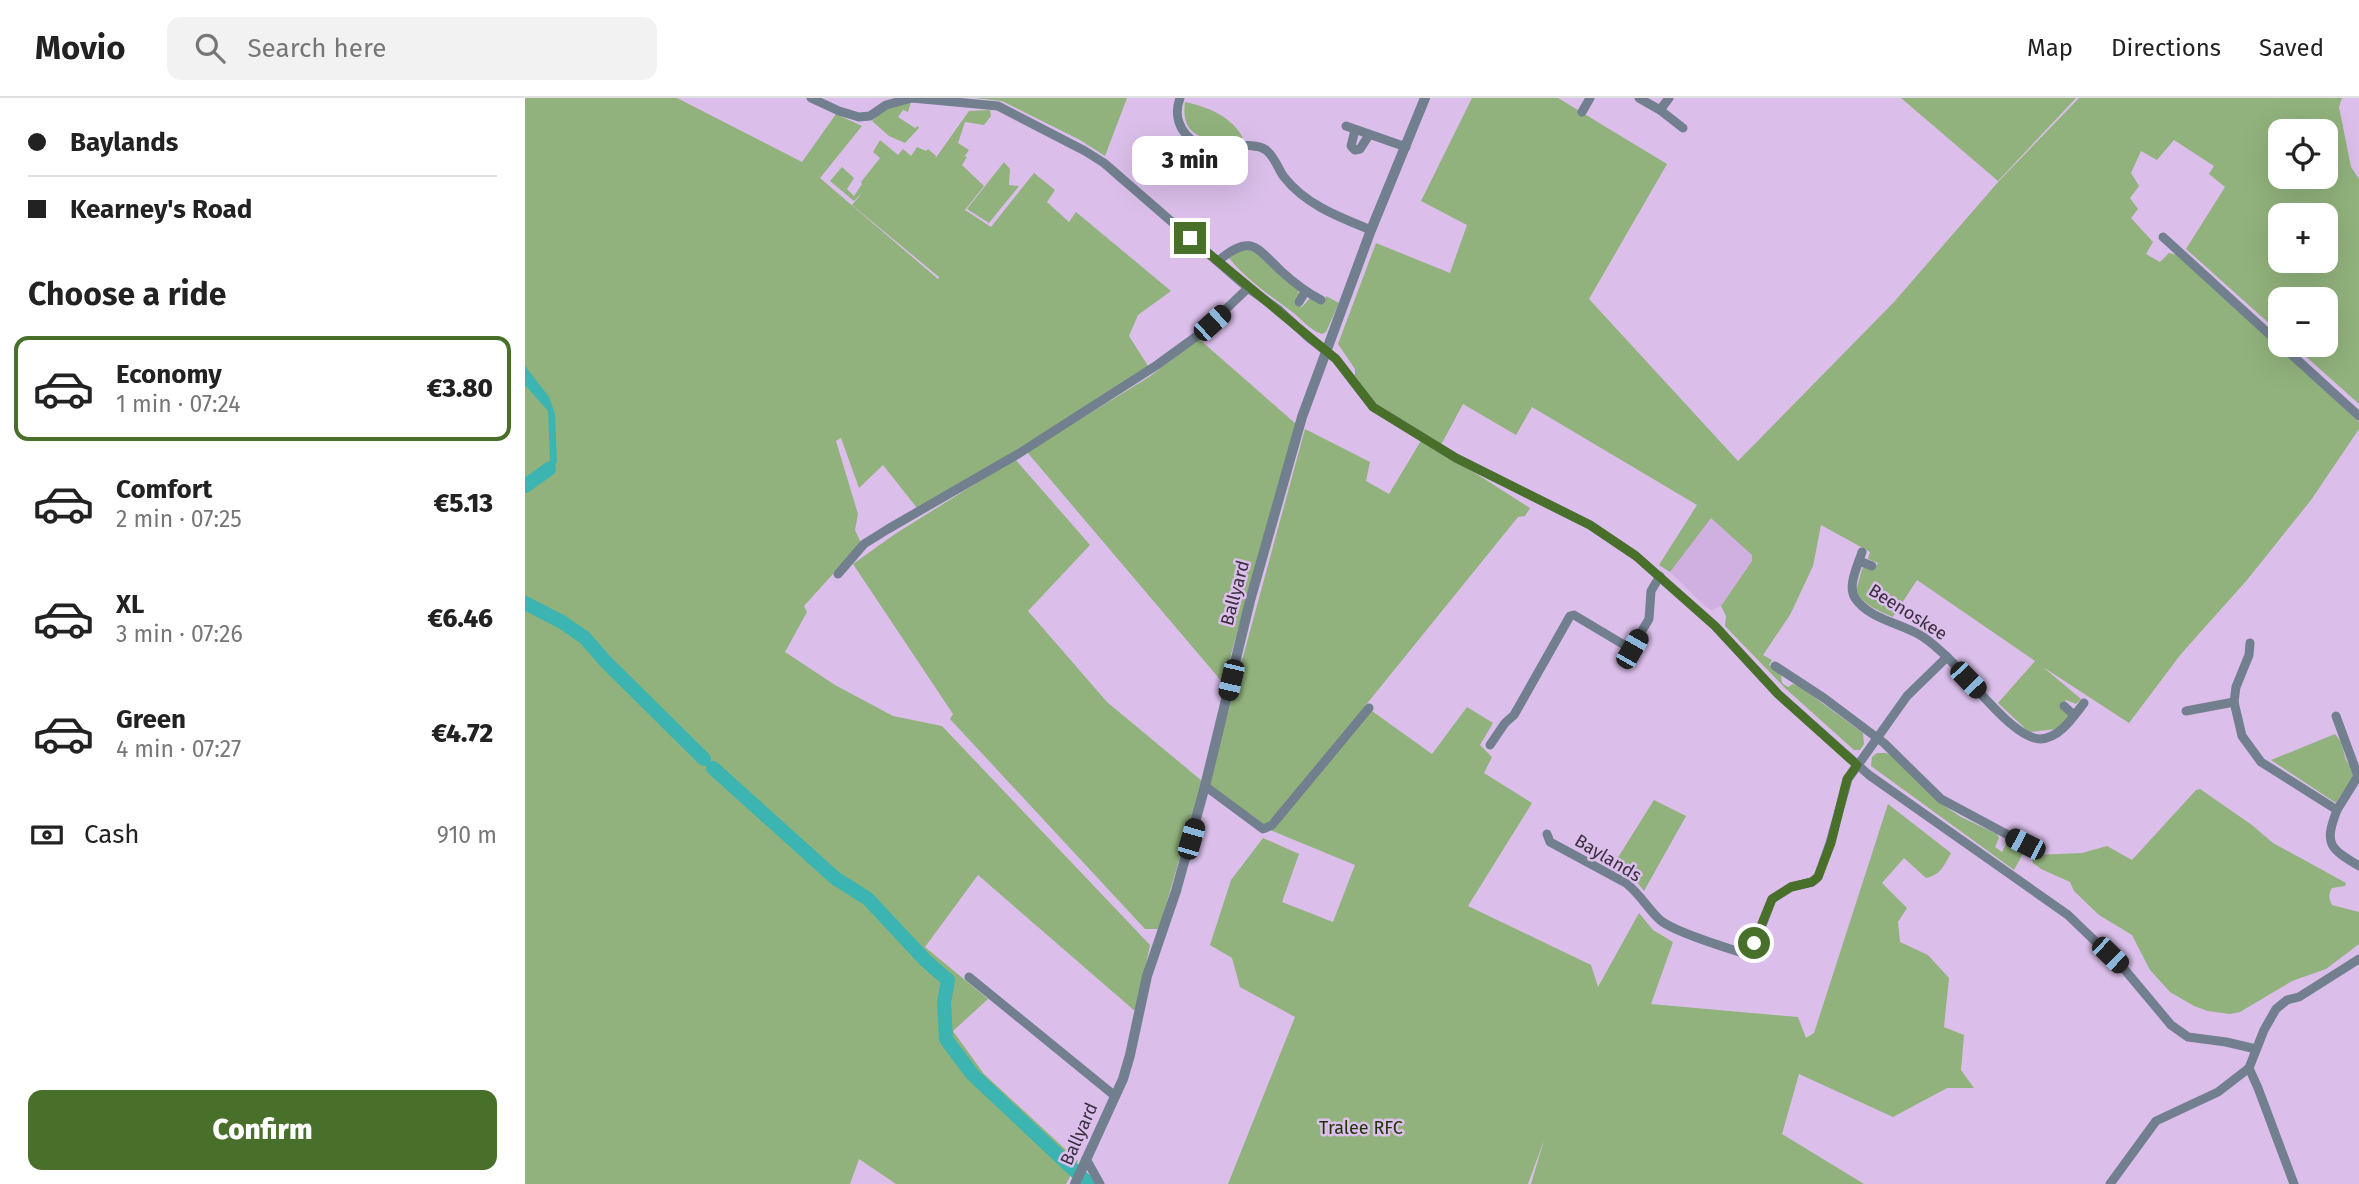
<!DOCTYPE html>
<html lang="en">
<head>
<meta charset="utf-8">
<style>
  body { margin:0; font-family:"Fira Sans",sans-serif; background:#f2f2f2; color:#222; height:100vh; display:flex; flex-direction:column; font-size:26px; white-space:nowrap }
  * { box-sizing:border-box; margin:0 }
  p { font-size:23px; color:#767676 }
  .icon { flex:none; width:38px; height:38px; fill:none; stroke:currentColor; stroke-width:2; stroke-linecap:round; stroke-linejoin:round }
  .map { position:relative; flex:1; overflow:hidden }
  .sheet { display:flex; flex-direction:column; background:#fff; width:525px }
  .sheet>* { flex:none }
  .guide { display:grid; align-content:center; height:154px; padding:0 28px; background:#fff }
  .fabs { position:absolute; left:1743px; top:21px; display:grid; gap:14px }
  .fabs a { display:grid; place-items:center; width:70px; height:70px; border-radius:14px; background:#fff; box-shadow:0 7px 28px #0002; font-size:35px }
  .end { position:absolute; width:32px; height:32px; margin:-16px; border:9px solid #49702a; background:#fff; box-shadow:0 0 0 4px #fff }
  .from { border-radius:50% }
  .bubble { position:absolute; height:49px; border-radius:14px; background:#fff; box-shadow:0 7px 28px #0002; font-size:23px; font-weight:800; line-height:49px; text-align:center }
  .car { position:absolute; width:21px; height:42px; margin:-21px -10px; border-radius:9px; box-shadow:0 0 5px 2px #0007; background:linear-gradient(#222 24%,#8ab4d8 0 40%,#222 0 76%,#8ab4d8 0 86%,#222 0) }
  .guide b { display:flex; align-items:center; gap:24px; height:66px; font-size:26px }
  .guide b+b { border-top:2px solid #e0e0e0 }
  .guide i { width:18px; height:18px; background:#222 }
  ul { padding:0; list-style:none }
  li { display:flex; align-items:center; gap:21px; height:105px; margin:0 14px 10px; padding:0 14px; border:4px solid transparent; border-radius:14px }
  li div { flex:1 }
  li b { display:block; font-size:26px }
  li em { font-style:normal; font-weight:800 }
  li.current { border-color:#49702a }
  li>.icon { width:63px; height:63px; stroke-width:1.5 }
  h2 { padding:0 28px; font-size:32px; line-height:84px }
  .pay { display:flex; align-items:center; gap:18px; height:77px; padding:0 28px; font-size:26px }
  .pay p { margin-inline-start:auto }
  .primary-button { display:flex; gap:14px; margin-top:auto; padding:14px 28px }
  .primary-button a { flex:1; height:80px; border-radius:14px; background:#49702a; color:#fff; font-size:28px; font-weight:800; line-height:80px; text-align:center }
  header { display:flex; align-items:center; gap:42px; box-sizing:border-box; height:98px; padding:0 35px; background:#fff; border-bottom:2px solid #e0e0e0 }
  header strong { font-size:33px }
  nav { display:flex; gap:38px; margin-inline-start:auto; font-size:24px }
  .search { width:490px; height:63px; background:#f2f2f2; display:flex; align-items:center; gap:18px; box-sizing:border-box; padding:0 24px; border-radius:14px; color:#767676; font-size:26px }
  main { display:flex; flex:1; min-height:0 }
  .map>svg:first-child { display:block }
</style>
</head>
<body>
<header>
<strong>Movio</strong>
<div class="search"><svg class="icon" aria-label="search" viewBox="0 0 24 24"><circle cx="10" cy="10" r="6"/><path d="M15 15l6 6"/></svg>Search here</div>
<nav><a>Map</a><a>Directions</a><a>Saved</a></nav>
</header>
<main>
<section class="sheet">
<div class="guide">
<b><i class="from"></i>Baylands</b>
<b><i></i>Kearney's Road</b>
</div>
<h2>Choose a ride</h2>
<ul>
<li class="current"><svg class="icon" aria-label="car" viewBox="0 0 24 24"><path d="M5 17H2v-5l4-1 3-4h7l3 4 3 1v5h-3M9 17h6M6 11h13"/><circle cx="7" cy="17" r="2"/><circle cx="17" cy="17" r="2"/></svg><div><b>Economy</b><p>1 min · 07:24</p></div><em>€3.80</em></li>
<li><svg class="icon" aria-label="car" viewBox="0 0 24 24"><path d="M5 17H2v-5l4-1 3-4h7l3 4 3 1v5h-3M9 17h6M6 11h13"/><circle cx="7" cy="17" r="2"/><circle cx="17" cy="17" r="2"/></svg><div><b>Comfort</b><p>2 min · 07:25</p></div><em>€5.13</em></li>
<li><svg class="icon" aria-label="car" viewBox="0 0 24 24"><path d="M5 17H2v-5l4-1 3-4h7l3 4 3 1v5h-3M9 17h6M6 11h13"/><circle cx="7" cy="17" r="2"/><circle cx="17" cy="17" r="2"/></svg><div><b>XL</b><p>3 min · 07:26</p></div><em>€6.46</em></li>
<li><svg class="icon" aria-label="car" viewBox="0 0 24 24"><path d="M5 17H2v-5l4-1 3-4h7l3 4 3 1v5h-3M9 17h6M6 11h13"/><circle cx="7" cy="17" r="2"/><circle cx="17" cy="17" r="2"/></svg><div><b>Green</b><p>4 min · 07:27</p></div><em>€4.72</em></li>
</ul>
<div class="pay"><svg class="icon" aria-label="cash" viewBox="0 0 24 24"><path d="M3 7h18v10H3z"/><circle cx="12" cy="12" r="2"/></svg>Cash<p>910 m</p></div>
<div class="primary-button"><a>Confirm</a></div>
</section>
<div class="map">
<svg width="1834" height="1086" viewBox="0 0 1834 1086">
  <rect width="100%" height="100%" fill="#dbbfea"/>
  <polygon fill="#cfb0e0" points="1186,419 1227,457 1227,463 1196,508 1187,512 1181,509 1145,474"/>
  <g fill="#91b27c" fill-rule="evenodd">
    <polygon points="0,0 152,0 277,64 311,16 337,28 295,80 413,181 414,179 327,107 338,94 329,103 305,83 317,69 329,80 322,91 329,98 337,86 336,84 355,60 348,54 355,42 373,57 378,51 386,58 392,49 401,53 403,51 411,58 410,61 444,13 465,12 466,18 459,27 440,24 433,45 444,52 440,58 431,55 442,59 437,67 459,88 440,112 466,129 509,75 530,92 522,104 544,124 551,114 646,193 613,217 604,238 623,268 526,331 397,409 392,410 358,367 334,390 316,340 311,343 333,416 330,432 336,445 279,508 282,514 260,554 310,587 368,618 417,628 625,847 611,914 453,777 400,849 463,901 428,933 459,976 553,1063 541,1086 371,1086 334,1061 325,1086 0,1086"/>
    <polygon points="449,0 602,0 580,58 555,42 477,3"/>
    <path d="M947,0H1033L1142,66L1064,201L1213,363L1369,204L1474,83L1554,0H1817L1814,9L1826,69L1834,81V306L1768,247H1801V201H1755V235L1661,151L1700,89L1684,76L1689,68L1649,42L1632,62L1616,53L1606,75L1614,88L1605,100L1613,111L1606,120L1628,144L1621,156L1635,164L1644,155L1653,157L1834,324V331L1786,402L1722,482L1656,556L1604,625L1518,569L1556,601L1551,606L1541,602L1535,608L1546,617L1532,631L1504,634L1473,605L1510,563L1392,482L1368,519C1354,513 1338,507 1331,493L1337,471L1341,468L1350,471L1353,465L1343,461L1345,454L1296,427L1288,468L1265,517L1238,557L1247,562L1244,567L1256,576L1257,585L1263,589L1268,586L1274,588L1338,635L1339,646L1335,652H1329L1261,591L1200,528L1201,518L1196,508L1227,463V457L1186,420L1145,474L1134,467L1172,407L1007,309L991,337L938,306L916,347L850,305L830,278V271L813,246L851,145L925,175L942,127L896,103ZM1755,33H1801V79H1755ZM1755,117H1801V163H1755Z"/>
    <polygon points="1376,0 1551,0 1473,83"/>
    <polygon points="386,4 383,14 378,12 373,19 390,30 393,28 394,30 380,45 364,38 347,23 360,11"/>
    <path d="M660,4C683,9 706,18 718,40C690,43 654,45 660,4Z"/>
    <polygon points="479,64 485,71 484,87 494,88 464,125 442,111"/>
    <path d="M718,151C734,152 740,163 750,173C757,180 765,186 773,192L774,196L771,205L777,209L785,200L799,205L801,198L814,205L801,234L797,236C784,232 777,221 766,213C743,196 722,182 704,160Z"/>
    <polygon points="674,241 771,326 698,585 502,354 624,279"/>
    <path d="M780,331L845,364L841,383L864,396L897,341L1005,410L1000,418L993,419L840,608L907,656L942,609L968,625L955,647L967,659L959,675L1007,705L943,808L1066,867L1073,889L1114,815L1128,832L1148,844L1126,906L1273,919L1281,940L1289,935L1363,706L1426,755C1419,767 1416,777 1401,780L1379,760L1357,785L1382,810L1373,824L1375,844L1403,857L1424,880L1419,929L1439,937L1436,972L1449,990H1422L1368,1019L1274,976L1257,1036L1339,1086H1006L1019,1042L1003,1086H703L770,919L715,889L707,860L685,847L706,782L738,740L774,756L757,804L808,824L830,767L740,730L682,691Z"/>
    <polygon points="490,361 565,447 503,513 582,604 677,683 634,831 620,831 425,621 428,616 328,466 370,436"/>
    <polygon points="1810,636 1816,644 1821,662 1830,676 1811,705 1746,662"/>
    <polygon points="1352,655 1361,655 1369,659 1421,709 1436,719 1472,736 1474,740 1470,749 1477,754 1482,744 1501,750 1489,772 1346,668 1347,659"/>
    <path d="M1675,691L1727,727L1748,745L1821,785L1820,788L1807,790C1803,797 1804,800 1807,807L1834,814V846L1801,871L1767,883L1715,914L1705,916L1683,913L1669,908L1645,894L1625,872L1607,837L1574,817L1549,793L1545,784L1516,771L1508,765L1507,761L1509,757L1557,755L1582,748L1607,762L1671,692Z"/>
    <polygon points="1129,702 1161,718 1119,793 1111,783 1087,769"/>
  </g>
  <polygon fill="#3bb4b2" points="0,268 24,299 30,316 32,364 24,377 11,384 9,380 20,372 25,361 23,313 0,287"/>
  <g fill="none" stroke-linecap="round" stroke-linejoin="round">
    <g stroke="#3bb4b2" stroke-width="14">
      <polyline points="0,388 24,371"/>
      <polyline points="0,505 37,524 60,540 80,563 179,661"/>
      <polyline points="188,670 310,780 343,801 401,863 423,882 419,905 421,941 447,976 564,1086"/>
    </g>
    <g stroke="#717f8f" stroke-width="9">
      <polyline points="286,0 314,13 334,19 345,18 361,7 387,0 473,8 560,53 579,65 723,190 754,212 784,240 811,261 848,309 931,360 1065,427 1111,458 1190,528 1253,596 1344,677 1543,817 1600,872 1646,927 1663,939 1701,944 1731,951"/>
      <path d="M655,0C651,11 651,20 657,31C677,65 721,38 741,52C750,59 753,71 759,79C781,107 814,119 846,132"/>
      <polyline points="1114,0 1135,12 1158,30"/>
      <polyline points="1135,12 1144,0"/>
      <polyline points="1057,14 1065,0"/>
      <polyline points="821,28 881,49"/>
      <polyline points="830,32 826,48 830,52 835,51 844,37"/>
      <polyline points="1638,139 1755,246"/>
      <path d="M693,163C726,136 730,148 756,173C768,184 781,194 796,202"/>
      <polyline points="774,204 780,194"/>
      <polyline points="1756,247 1834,318"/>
      <path d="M1337,454C1333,467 1322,488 1330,500C1344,521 1375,525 1395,537C1404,542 1412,550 1420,557C1441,576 1488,641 1515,641C1535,640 1548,619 1559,605"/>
      <polyline points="1334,463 1347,468"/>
      <polyline points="313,476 339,446 363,431 493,356 632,267 676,235 723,190"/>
      <path d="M1725,545L1724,557L1711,589L1709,604L1717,638L1736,664L1812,712C1799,746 1804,750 1834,768"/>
      <polyline points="1099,564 1106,551"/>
      <polyline points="1250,568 1299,600 1359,645 1416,701 1500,746"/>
      <polyline points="1539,608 1549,617"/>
      <polyline points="1661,613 1709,604"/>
      <polyline points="1811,618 1833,678 1812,712"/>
      <polyline points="965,647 980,625 989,617 1045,518 1049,517 1106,551 1124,521 1126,493 1135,478"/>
      <polyline points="680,688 738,731 747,727 844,610"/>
      <path d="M1022,736L1025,744L1101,785C1115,796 1123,811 1135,822C1149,834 1199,849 1218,855L1223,854L1236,830L1247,801L1266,789L1287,784L1293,779L1305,745L1323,681L1382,598L1422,559"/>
      <polyline points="444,879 590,998"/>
      <polyline points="1724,970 1733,990 1769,1086"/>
      <polyline points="561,1061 575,1086"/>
      <polyline points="1585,1086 1631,1023 1693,994 1724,970 1739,932 1751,911 1762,902 1774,899 1834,861"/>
    </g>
    <polyline stroke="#717f8f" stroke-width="10" points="550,1086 598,981 605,957 622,878 651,793 680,688 725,503 777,319 846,132 900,0"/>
  </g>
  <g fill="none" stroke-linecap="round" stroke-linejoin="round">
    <polyline stroke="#49702a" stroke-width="9" points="665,140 811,261 848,309 931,360 1065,427 1111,458 1190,528 1253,596 1332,667 1322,681 1306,745 1293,779 1287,784 1266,789 1247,801 1229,845"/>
  </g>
  <g text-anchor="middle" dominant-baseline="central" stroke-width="5" stroke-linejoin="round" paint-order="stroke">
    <g font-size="18" fill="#392e3f" stroke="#dbbfea">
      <text transform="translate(710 495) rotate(-75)">Ballyard</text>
      <text transform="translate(1383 514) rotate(32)">Beenoskee</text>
      <text transform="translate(1083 760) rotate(31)">Baylands</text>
      <text transform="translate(554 1036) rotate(-66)">Ballyard</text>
    </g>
    <g font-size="18" fill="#1c3503" stroke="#dbbfea">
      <text x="836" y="1030">Tralee RFC</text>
    </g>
  </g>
</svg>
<div class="fabs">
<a><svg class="icon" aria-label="locate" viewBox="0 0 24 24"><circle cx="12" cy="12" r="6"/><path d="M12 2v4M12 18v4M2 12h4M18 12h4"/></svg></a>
<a>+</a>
<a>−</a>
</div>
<i class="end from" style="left:1229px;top:845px"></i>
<i class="end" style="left:665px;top:140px"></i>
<div class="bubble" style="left:607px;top:38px;width:116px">3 min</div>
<i class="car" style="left:687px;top:225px;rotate:48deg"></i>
<i class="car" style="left:1107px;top:551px;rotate:30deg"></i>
<i class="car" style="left:706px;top:582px;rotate:193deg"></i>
<i class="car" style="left:1443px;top:582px;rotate:136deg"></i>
<i class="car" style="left:666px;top:741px;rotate:16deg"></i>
<i class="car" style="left:1500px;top:746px;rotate:297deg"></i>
<i class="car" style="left:1585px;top:857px;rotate:134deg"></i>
</div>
</main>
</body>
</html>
